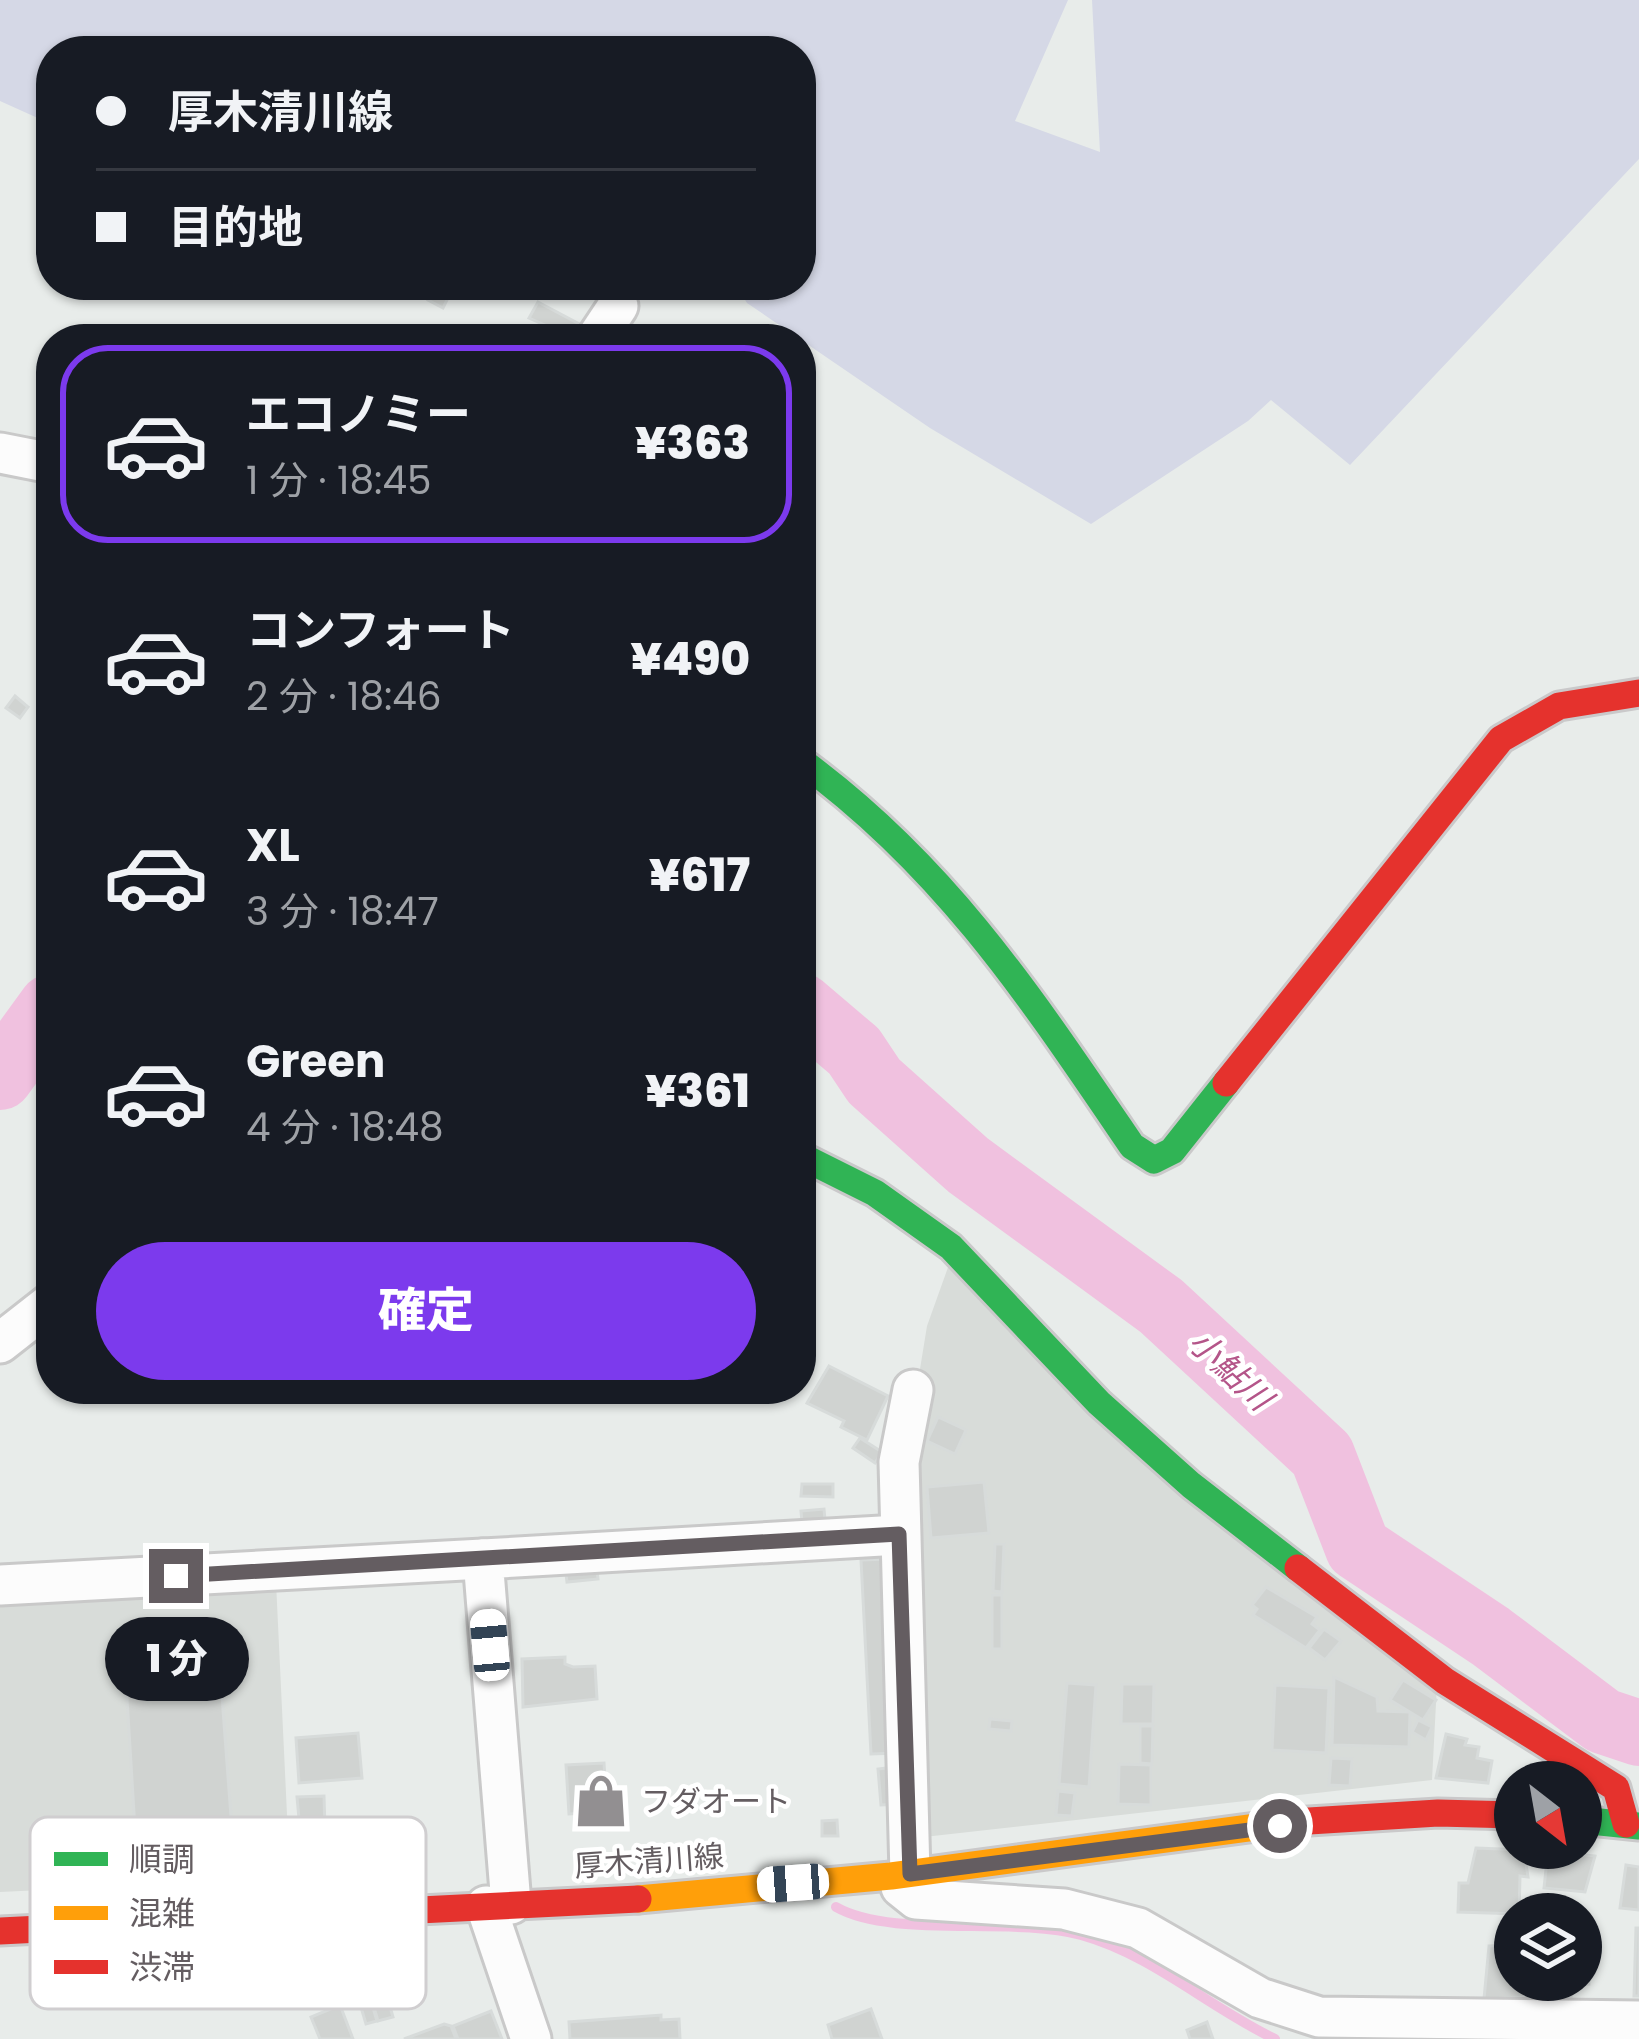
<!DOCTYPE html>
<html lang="ja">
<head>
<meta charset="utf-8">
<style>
  body { margin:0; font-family:Poppins,"Noto Sans JP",sans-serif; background:#242831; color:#f1f3f6; height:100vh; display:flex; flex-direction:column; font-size:45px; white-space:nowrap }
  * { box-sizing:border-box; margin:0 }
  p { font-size:39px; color:#9ea1a6 }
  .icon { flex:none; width:66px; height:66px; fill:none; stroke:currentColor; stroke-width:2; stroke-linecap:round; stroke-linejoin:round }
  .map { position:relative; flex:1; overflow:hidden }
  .side { position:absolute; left:36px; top:324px; width:780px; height:1080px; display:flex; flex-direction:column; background:#171b24; border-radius:48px; box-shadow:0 3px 9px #0004 }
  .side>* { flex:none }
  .guide { position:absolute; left:36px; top:36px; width:780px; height:264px; border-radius:48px; box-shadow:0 3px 9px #0004; display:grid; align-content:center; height:264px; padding:0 60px; background:#171b24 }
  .needle { width:78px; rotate:149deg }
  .tools { position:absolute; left:1494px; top:1761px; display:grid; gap:24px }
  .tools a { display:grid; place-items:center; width:108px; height:108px; border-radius:50%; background:#171b24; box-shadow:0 3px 9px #0004; font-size:60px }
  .end { position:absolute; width:54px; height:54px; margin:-27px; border:15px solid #645d61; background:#fff; box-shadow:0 0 0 6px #fff }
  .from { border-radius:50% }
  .bubble { position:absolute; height:84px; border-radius:42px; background:#171b24; box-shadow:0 3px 9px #0004; font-size:39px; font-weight:800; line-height:84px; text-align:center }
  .car { position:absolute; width:36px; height:72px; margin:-36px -18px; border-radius:15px; box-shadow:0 0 9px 3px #0007; background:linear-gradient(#fff 24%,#345 0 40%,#fff 0 76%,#345 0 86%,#fff 0) }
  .guide b { display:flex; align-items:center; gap:42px; height:114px; font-size:45px }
  .guide b+b { border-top:3px solid #363941 }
  .guide i { width:30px; height:30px; background:#f1f3f6 }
  ul { padding:21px 0 0; list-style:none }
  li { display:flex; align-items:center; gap:36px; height:198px; margin:0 24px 18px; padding:0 36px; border:6px solid transparent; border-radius:48px }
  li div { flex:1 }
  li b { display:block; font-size:45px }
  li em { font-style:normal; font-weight:800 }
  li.selected { border-color:#7c3aed }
  li>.icon { width:108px; height:108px; stroke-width:1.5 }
  .cta { display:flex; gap:24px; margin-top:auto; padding:24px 60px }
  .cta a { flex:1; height:138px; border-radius:72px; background:#7c3aed; color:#fff; font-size:48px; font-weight:800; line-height:138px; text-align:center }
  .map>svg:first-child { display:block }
</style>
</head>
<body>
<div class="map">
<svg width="1639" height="2039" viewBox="0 0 1639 2039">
  <rect width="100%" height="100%" fill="#e8ecea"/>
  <g fill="#d8dcd9">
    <polygon points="951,1259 1437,1684 1432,1780 924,1837 914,1406 927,1326"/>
    <polygon points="276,1582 290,1878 0,1892 0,1596"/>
  </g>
  <polygon fill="#d5d8e6" points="0,0 1068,0 1015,121 1100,152 1092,0 1639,0 1639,159 1350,465 1271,400 1248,421 1091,524 930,428 747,303 736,285 801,285 801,51 51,51 51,124 0,101"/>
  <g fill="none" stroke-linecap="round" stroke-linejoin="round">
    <path stroke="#f0c1df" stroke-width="10" d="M836,1907C892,1939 1011,1916 1081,1935C1153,1955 1208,2007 1275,2039"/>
    <g stroke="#f0c1df" stroke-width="66">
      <polyline points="801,1006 854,1051 874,1081 968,1165 1161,1306 1322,1455 1358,1548 1490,1636 1603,1721 1639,1733"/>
      <polyline points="0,1077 51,1007"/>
    </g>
  </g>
  <g fill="#d0d3d1" stroke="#d7dbda" stroke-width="3">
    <polygon points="434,288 449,296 443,308 428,300"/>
    <polygon points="538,302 583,326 577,339 529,318"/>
    <polygon points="15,696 28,707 20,718 6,708"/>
    <polygon points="829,1366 888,1396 867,1440 841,1427 844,1421 807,1403"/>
    <polygon points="938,1417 966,1430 955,1454 927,1441"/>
    <polygon points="860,1438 882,1452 875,1463 853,1448"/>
    <polygon points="984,1482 989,1533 931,1538 927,1487"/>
    <polygon points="802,1484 833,1484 833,1497 801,1496"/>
    <polygon points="824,1509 825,1520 802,1522 801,1511"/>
    <polygon points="995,1544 1004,1544 1002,1592 993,1591"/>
    <polygon points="888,1559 898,1753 871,1754 861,1560"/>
    <polygon points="596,1562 598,1579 567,1582 565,1565"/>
    <polygon points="1266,1587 1317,1617 1312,1624 1320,1630 1306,1648 1253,1615 1257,1609 1252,1605"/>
    <rect x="992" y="1595" width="10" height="54"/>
    <polygon points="197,1629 199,1645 218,1643 234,1857 137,1862 124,1649 143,1648 142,1633"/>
    <polygon points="1324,1629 1341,1641 1325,1660 1309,1648"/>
    <polygon points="565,1657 565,1664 573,1667 595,1666 597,1699 523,1707 522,1659"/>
    <polygon points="1334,1677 1377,1697 1378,1711 1410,1712 1409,1747 1332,1745"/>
    <polygon points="1403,1680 1436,1700 1423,1720 1390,1700"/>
    <polygon points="1067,1683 1096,1685 1089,1787 1059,1784"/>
    <polygon points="1122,1684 1154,1684 1153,1724 1121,1724"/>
    <polygon points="1275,1685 1329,1688 1326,1753 1272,1750"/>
    <polygon points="990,1719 1012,1721 1011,1731 989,1729"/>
    <polygon points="1418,1720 1432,1727 1426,1740 1412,1732"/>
    <polygon points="1140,1726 1153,1726 1152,1764 1140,1763"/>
    <polygon points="358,1733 362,1778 299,1783 296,1738"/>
    <polygon points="1446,1734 1467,1739 1465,1745 1479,1747 1477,1758 1492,1761 1488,1783 1436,1778"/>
    <polygon points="1331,1758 1352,1759 1350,1786 1329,1785"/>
    <polygon points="604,1763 607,1812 569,1814 566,1765"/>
    <polygon points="1119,1764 1151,1765 1151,1805 1118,1804"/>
    <polygon points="895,1767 901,1804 881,1805 878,1769"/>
    <polygon points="1058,1791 1075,1793 1072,1816 1056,1815"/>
    <polygon points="324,1796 325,1830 315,1830 316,1862 303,1862 297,1797"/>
    <polygon points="837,1820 838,1836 822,1836 822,1821"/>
    <polygon points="1476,1848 1524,1850 1528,1877 1520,1876 1519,1914 1458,1912 1459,1883 1468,1883"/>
    <polygon points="1548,1851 1595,1856 1585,1892 1544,1888"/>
    <polygon points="1626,1865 1639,1867 1639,1910 1620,1908"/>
    <polygon points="1636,1928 1639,1928 1639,1996 1634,1996"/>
    <polygon points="1587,1943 1589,1984 1570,1985 1571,1996 1484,1999 1489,1946 1515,1945 1515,1980 1581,1980 1581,1944"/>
    <polygon points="383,1983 393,2017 378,2021 368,1987"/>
    <polygon points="368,1991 377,2021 366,2024 357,1994"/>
    <polygon points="340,2005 353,2039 320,2039 311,2017"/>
    <polygon points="871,2009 882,2039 832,2039 828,2025"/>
    <polygon points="491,2011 502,2039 458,2039 453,2026"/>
    <polygon points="661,2015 661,2020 679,2019 680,2039 570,2039 569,2022"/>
    <polygon points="1207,2022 1213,2039 1190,2039 1187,2030"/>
    <polygon points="444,2024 451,2026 456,2039 404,2039"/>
  </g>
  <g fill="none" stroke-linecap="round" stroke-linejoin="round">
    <defs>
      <g id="street">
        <polyline points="596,339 618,306"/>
        <polyline points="0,453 51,463"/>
        <polyline points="0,1343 51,1303"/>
        <polyline points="0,1585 483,1559"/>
        <polyline points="910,1874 899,1462 913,1390"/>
        <polyline points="901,1887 916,1899 1064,1909 1138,1928 1260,1998 1319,2017 1639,2021"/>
        <polyline points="511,1904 483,1559 899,1535"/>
        <polyline points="486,1906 531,2039"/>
      </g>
      <g id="fast">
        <path d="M801,761C946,867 1032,999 1132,1146L1154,1160L1172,1151L1226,1083"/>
        <polyline points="801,1156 875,1193 951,1247 1099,1403 1191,1485 1298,1568"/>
        <polyline points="1581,1820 1639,1826"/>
      </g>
      <polyline id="slow" points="638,1899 891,1876 1293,1822"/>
      <g id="jam">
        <polyline points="1226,1083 1501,739 1559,706 1639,693"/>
        <polyline points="1298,1568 1445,1681 1616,1788 1626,1824"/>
        <polyline points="1293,1822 1438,1813 1515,1815"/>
        <polyline points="0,1931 638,1899"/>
      </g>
    </defs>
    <use href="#street" stroke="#c9c9c9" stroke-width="45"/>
    <use href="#fast" stroke="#cac9ca" stroke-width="33"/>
    <use href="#slow" stroke="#cac9ca" stroke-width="33"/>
    <use href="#jam" stroke="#cac9ca" stroke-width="33"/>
    <use href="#street" stroke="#fcfcfc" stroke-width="39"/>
    <use href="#fast" stroke="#30b455" stroke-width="27"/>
    <use href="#slow" stroke="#ff9f0a" stroke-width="27"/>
    <use href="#jam" stroke="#e5322d" stroke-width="27"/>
  </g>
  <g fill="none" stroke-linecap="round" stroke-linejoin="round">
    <polyline stroke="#645d61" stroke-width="15" points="176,1576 899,1534 910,1874 1280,1826"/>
  </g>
  <defs>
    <symbol id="shop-bare" viewBox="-9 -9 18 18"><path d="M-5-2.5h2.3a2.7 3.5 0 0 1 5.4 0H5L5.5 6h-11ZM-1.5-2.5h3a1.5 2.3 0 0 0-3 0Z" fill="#928f91" stroke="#fff" stroke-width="2.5" paint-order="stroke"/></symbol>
  </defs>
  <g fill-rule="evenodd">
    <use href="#shop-bare" x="563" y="1763" width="76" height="76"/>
  </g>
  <g text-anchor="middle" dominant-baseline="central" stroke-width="9" stroke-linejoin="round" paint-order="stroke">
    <g font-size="30" fill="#645d61" stroke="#fff" text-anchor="start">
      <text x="641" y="1801">フダオート</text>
    </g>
    <g font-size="30" fill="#645d61" stroke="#fff">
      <text transform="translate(649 1861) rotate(-4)">厚木清川線</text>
    </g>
    <g font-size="33" font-style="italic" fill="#b45589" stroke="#fff">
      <text transform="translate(1230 1370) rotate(43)">小鮎川</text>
    </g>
  </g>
  <rect x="30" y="1817" width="396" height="192" rx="18" fill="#fff" stroke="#d0ced0" stroke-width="3"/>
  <rect x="54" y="1852" width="54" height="14" fill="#30b455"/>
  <rect x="54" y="1906" width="54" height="14" fill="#ff9f0a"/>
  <rect x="54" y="1960" width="54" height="14" fill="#e5322d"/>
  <g font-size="33" fill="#645d61">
    <text x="129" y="1871">順調</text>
    <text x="129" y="1925">混雑</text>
    <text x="129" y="1979">渋滞</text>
  </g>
</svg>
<div class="tools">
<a><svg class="needle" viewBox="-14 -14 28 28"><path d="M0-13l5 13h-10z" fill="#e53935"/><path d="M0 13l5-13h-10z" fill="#9ea1a6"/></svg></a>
<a><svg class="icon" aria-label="layers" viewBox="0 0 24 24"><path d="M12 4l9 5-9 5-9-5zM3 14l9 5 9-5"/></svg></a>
</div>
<i class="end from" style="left:1280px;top:1826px"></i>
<i class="end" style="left:176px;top:1576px"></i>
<div class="bubble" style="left:105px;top:1617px;width:144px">1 分</div>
<i class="car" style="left:490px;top:1645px;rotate:355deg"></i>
<i class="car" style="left:793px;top:1883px;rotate:266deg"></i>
<div class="guide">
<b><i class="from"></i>厚木清川線</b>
<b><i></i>目的地</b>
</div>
<section class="side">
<ul>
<li class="selected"><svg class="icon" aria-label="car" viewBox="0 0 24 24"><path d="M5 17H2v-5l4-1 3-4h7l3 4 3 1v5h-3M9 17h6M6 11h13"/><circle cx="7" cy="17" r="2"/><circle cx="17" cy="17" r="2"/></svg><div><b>エコノミー</b><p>1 分 · 18:45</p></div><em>¥363</em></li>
<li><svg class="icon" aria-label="car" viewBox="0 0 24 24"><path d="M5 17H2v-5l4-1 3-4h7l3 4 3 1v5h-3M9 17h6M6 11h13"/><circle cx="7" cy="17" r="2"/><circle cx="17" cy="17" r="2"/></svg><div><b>コンフォート</b><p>2 分 · 18:46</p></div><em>¥490</em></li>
<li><svg class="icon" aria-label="car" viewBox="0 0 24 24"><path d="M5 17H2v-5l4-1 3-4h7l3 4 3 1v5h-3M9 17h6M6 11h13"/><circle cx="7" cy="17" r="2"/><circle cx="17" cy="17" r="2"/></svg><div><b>XL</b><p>3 分 · 18:47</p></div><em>¥617</em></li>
<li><svg class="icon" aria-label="car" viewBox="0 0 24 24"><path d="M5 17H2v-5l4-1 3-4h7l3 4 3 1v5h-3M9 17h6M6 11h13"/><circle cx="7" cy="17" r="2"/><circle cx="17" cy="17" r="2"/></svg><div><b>Green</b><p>4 分 · 18:48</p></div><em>¥361</em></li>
</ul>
<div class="cta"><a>確定</a></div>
</section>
</div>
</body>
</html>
